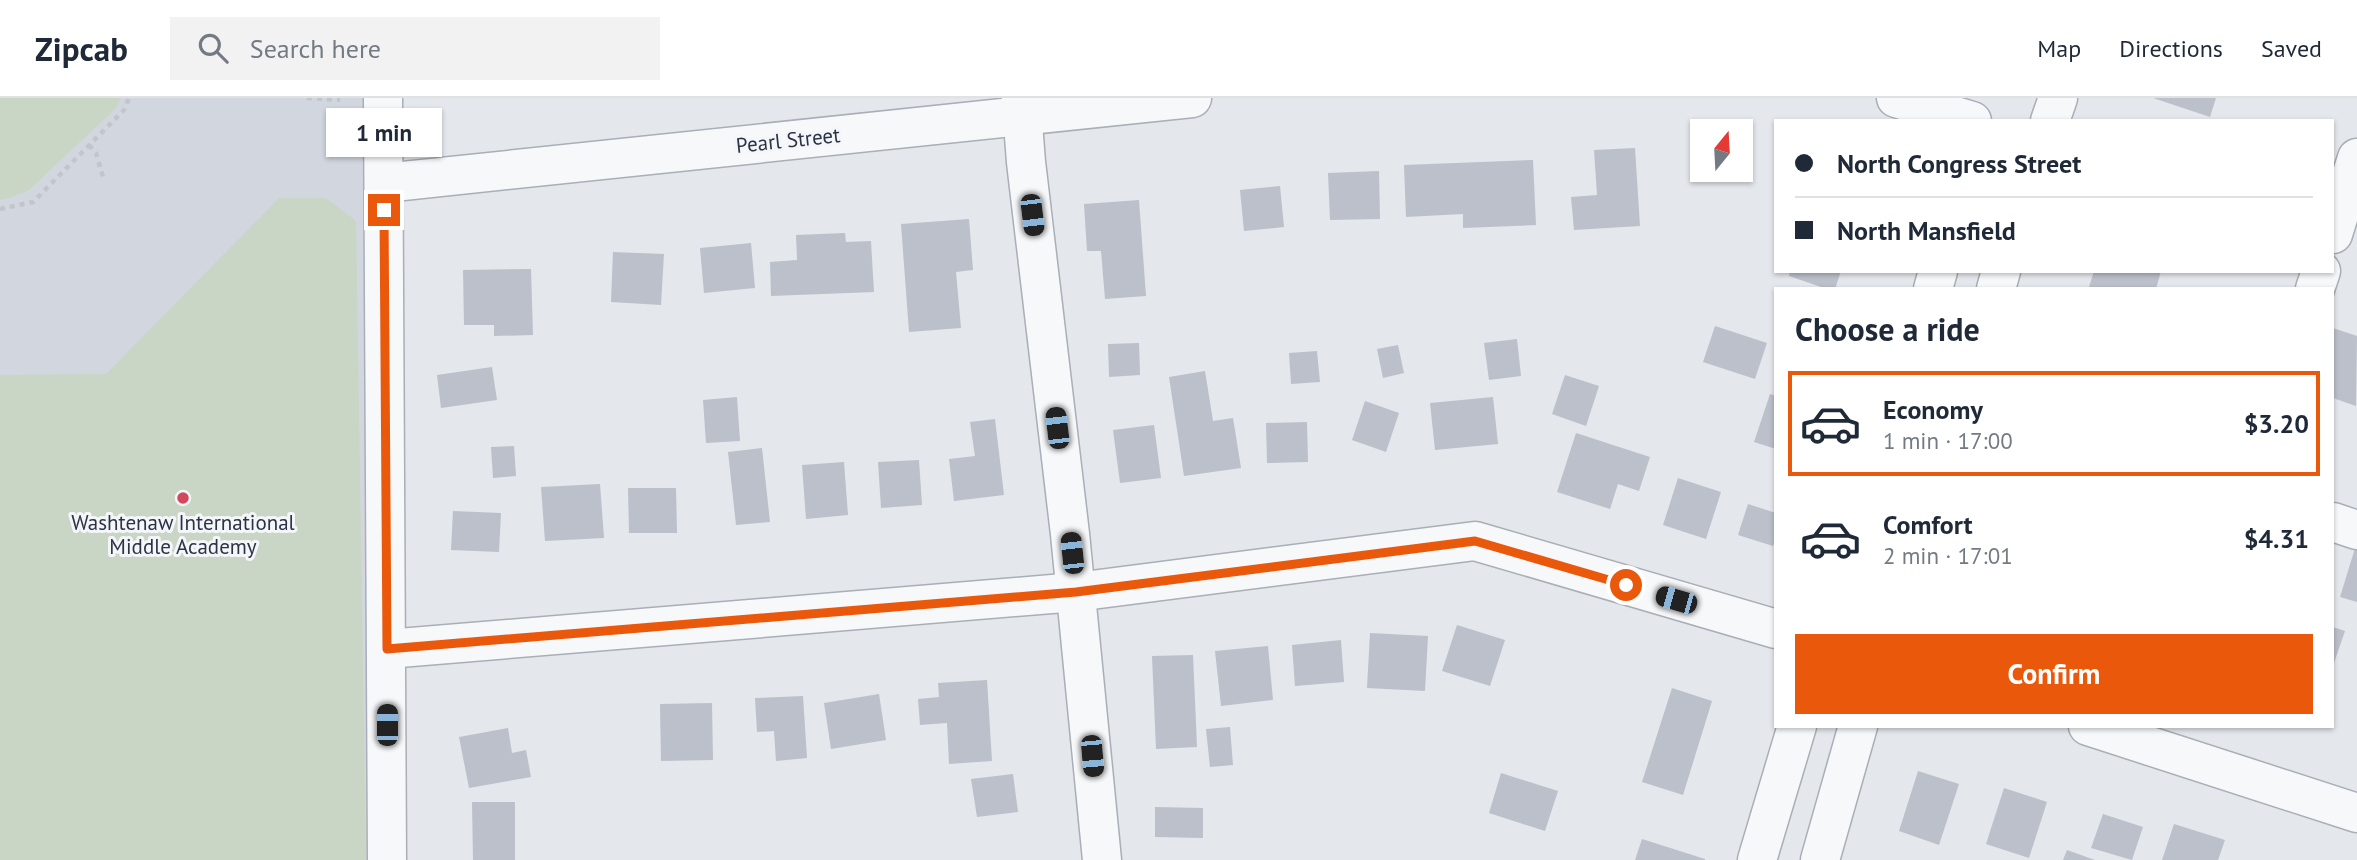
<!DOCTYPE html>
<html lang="en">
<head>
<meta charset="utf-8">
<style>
  body { margin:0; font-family:"PT Sans",sans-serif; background:#f2f2f3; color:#1f2937; height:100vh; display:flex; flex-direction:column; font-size:26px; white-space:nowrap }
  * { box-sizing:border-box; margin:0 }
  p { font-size:23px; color:#747a83 }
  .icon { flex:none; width:38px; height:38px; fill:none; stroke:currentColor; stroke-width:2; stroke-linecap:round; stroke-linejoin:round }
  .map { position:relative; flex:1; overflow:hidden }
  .sheet { position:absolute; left:1774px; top:189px; width:560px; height:441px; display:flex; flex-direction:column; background:#fff; border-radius:0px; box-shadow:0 2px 5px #0004 }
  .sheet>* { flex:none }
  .hud { position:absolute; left:1774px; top:21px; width:560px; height:154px; border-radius:0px; box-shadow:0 2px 5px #0004; display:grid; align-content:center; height:154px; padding:0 21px; background:#fff }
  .needle { width:46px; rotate:18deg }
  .tools { position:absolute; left:1690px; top:21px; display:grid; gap:14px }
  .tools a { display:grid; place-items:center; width:63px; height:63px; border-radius:0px; background:#fff; box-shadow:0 2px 5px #0004; font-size:35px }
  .end { position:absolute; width:32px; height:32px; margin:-16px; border:9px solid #ea580c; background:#fff; box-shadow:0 0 0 4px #fff }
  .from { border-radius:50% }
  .bubble { position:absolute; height:49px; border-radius:0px; background:#fff; box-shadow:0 2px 5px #0004; font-size:23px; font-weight:800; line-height:49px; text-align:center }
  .car { position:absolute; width:21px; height:42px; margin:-21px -10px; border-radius:9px; box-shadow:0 0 5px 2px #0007; background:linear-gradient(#222 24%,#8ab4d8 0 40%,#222 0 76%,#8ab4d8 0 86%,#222 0) }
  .hud b { display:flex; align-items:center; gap:24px; height:66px; font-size:26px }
  .hud b+b { border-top:2px solid #e0e1e3 }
  .hud i { width:18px; height:18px; background:#1f2937 }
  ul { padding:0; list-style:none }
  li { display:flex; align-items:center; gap:21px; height:105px; margin:0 14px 10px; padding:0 7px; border:4px solid transparent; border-radius:0px }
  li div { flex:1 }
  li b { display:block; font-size:26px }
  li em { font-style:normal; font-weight:800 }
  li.current { border-color:#ea580c }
  li>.icon { width:63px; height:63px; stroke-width:1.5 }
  h2 { padding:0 21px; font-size:32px; line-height:84px }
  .primary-button { display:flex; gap:14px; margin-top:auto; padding:14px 21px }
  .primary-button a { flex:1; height:80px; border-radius:0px; background:#ea580c; color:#fff; font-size:28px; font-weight:800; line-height:80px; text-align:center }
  header { display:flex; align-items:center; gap:42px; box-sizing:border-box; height:98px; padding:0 35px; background:#fff; border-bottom:2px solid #e0e1e3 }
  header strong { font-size:33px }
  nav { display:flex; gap:38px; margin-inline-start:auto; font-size:24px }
  .search { width:490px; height:63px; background:#f2f2f3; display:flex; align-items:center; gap:18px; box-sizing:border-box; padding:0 24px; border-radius:0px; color:#747a83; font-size:26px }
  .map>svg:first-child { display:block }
</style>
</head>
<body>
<header>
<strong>Zipcab</strong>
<div class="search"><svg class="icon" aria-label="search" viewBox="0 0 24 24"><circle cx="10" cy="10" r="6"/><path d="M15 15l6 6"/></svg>Search here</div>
<nav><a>Map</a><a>Directions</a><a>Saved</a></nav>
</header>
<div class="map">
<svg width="2357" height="762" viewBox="0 0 2357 762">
  <rect width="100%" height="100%" fill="#e4e7ec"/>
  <polygon fill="#d2d6de" points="0,0 363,0 368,762 0,762"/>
  <g fill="#c9d6c5">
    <polygon points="0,0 121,0 115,11 29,92 10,100 0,102"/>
    <polygon points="279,100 326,100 356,123 366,762 0,762 0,277 106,276"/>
  </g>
  <g fill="#bbc0ca">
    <polygon points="2153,0 2216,0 2210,19"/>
    <polygon points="1635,50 1640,128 1574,132 1571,99 1597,97 1594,52"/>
    <polygon points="1533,62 1536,127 1463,130 1463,116 1406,119 1404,67"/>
    <polygon points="1379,73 1380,121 1330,122 1328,75"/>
    <polygon points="1280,88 1284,129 1244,133 1240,92"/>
    <polygon points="1139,102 1146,198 1105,201 1101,153 1087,153 1084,106"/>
    <polygon points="969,121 973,172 956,174 961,230 909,234 901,126"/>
    <polygon points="845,135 846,144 871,143 874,194 771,198 770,164 797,162 796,137"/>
    <polygon points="751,145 755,190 704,195 700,150"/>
    <polygon points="613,154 664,156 661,207 611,204"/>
    <polygon points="531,171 533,237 494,238 494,227 464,227 463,172"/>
    <polygon points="1790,173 1841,173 1835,191 1827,191 1789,178"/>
    <polygon points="2094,173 2161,173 2156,191 2095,191 2089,189"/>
    <polygon points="1715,228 1767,245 1755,281 1703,264"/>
    <polygon points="2333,230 2357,238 2356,308 2333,300"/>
    <polygon points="1517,241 1521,278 1489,282 1484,245"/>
    <polygon points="1139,245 1140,277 1109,279 1108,246"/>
    <polygon points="1398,247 1404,275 1383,280 1377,251"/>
    <polygon points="1317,253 1320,284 1291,286 1289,255"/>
    <polygon points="492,269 497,302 441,310 437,277"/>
    <polygon points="1205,273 1213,323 1233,320 1241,370 1184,378 1169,279"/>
    <polygon points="1565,277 1599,288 1586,328 1552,316"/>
    <polygon points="1770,296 1776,298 1776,351 1754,344"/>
    <polygon points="737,299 740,343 706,345 703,302"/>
    <polygon points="1493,299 1498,346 1435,352 1430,305"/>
    <polygon points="1365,303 1399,315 1386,354 1352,342"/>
    <polygon points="995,321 1004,397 954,403 949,361 975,358 970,324"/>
    <polygon points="1307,324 1308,364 1267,365 1266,325"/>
    <polygon points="1154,327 1161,380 1120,385 1113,332"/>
    <polygon points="1576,335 1650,359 1639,393 1618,386 1610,411 1557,394"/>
    <polygon points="514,348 516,378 493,380 491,349"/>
    <polygon points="762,350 770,424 736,427 728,354"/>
    <polygon points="919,362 922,407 881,410 878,364"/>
    <polygon points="844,364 848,417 806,421 802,367"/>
    <polygon points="1678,380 1721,394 1706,441 1663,427"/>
    <polygon points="600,386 604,440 545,443 541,389"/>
    <polygon points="628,390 676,390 677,435 629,435"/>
    <polygon points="1748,406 1776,415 1776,438 1773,448 1738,437"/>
    <polygon points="453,413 501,415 499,454 451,452"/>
    <polygon points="2356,447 2357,447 2357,504 2340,499"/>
    <polygon points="1457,527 1505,542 1490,588 1442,573"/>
    <polygon points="2333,529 2345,533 2333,568"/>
    <polygon points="1370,535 1428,538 1425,593 1367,590"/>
    <polygon points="1341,542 1344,584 1295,588 1292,547"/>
    <polygon points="1268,548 1273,602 1221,608 1215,553"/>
    <polygon points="1193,557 1197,649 1156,651 1152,558"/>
    <polygon points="987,582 992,663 949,666 947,625 920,627 918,601 939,599 938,585"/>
    <polygon points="1672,590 1712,603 1683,697 1642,684"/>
    <polygon points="879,596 886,642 831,651 824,605"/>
    <polygon points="803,598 807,660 776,663 774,633 757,634 755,600"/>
    <polygon points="712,605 713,662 661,663 660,606"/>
    <polygon points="1230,629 1233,667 1210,669 1206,631"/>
    <polygon points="508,630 512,655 526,652 531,679 469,690 459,639"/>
    <polygon points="1918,673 1959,686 1939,747 1899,733"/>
    <polygon points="1501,675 1558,693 1545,733 1489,715"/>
    <polygon points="1013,676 1018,714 977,719 971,681"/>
    <polygon points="2004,690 2047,704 2029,760 1986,746"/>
    <polygon points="472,704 515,704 515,762 473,762"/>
    <polygon points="1155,709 1203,710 1203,740 1155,739"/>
    <polygon points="2103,716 2143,729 2132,762 2091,750"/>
    <polygon points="2174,726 2225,742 2218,762 2162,762"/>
    <polygon points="1642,741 1705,761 1705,762 1635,762"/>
    <polygon points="2067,752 2095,762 2063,762"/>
  </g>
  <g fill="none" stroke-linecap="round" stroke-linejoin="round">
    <defs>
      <g id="minor">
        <polyline points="383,0 387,762"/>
        <polyline points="1021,0 1026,64 1070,436 1102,762"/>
        <polyline points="1896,0 1972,23"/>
        <polyline points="2050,23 2058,0"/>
        <polyline points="384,85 1192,0"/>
        <polyline points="2333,136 2357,60"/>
        <polyline points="1933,191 1938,173"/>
        <polyline points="1996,191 2001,173"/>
        <polyline points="2315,191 2321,173"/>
        <polyline points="2333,424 2357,432"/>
        <polyline points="387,551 1076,494 1475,443 1776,531"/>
        <polyline points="2088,628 2357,715"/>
        <polyline points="1757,762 1797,628"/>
        <polyline points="1820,762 1858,628"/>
      </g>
    </defs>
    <use href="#minor" stroke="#a9aeb7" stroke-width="41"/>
    <g stroke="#c2c5cb" stroke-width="4.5" stroke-dasharray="5 5" stroke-linecap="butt">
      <polyline points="307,0 340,2"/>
      <polyline points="89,47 96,55 103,79"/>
      <polyline points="0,111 33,104 124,12 129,0"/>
    </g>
    <use href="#minor" stroke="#f7f8fa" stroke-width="38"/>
  </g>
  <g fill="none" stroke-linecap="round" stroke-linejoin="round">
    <polyline stroke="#ea580c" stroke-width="9" points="384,112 387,551 1076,494 1475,443 1626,487"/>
  </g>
  <circle fill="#d1495b" stroke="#f4f6f9" stroke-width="2.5" cx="183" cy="400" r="7"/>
  <g text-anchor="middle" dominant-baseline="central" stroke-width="6" stroke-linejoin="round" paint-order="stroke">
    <g font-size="21" fill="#2b3445" stroke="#f4f6f9">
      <text transform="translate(788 42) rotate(-6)">Pearl Street</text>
    </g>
    <g font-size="21" fill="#2b3445" stroke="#f4f6f9">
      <text x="183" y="424">Washtenaw International<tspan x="183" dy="24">Middle Academy</tspan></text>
    </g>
  </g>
</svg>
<div class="tools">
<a><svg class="needle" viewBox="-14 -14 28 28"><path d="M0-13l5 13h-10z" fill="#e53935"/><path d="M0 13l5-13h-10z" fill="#747a83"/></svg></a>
</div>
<i class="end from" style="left:1626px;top:487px"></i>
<i class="end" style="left:384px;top:112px"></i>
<div class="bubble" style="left:326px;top:10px;width:116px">1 min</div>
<i class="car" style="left:1032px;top:117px;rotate:173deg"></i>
<i class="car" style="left:1057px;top:330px;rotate:353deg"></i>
<i class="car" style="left:1072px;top:455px;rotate:354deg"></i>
<i class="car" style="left:1676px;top:502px;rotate:286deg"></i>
<i class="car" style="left:387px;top:627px;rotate:0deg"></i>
<i class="car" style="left:1092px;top:658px;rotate:175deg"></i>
<div class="hud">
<b><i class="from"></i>North Congress Street</b>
<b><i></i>North Mansfield</b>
</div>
<section class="sheet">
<h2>Choose a ride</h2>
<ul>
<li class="current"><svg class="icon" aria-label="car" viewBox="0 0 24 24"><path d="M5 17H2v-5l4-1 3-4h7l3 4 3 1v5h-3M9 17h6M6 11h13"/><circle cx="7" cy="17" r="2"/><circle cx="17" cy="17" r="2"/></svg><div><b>Economy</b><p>1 min · 17:00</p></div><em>$3.20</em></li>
<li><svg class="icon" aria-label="car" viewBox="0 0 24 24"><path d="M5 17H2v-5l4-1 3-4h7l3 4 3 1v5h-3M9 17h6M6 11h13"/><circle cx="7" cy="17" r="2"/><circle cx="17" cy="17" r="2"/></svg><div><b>Comfort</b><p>2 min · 17:01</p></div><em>$4.31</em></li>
</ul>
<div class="primary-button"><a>Confirm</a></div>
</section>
</div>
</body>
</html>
